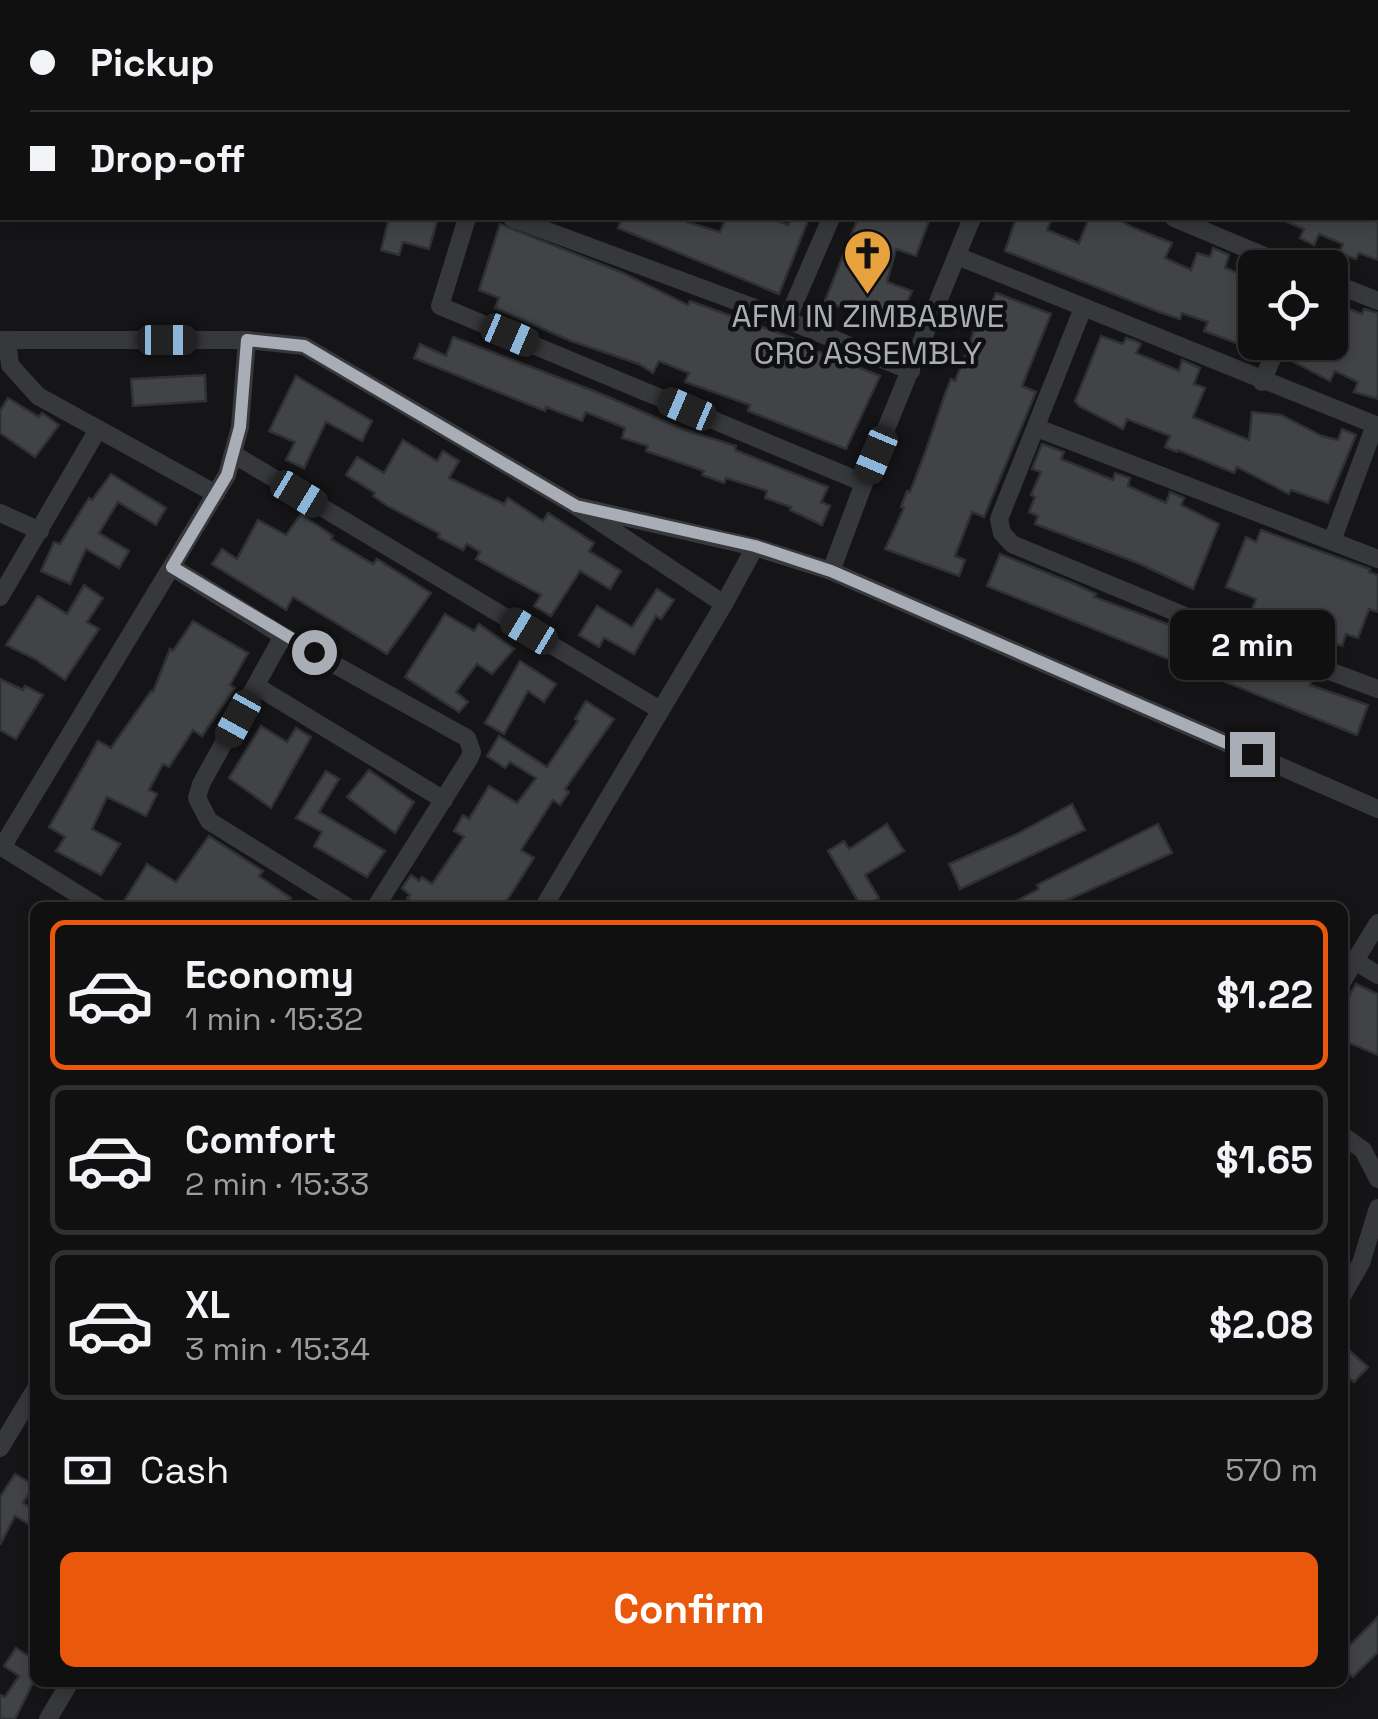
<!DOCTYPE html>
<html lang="en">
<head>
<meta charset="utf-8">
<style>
  body { margin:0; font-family:"Space Grotesk",sans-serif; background:#19191a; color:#f1f3f6; height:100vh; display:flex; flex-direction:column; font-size:38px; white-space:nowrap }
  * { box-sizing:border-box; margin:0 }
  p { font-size:32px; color:#9c9d9f }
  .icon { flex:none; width:55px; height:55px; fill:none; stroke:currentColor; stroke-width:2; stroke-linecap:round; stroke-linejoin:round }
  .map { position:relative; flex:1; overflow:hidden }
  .panel { position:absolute; left:30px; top:902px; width:1318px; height:785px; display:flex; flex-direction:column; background:#101011; border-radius:15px; box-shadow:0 5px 15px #0003,0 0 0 2px #303031 }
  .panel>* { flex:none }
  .banner { position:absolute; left:0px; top:0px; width:1380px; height:220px; box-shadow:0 5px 15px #0003,0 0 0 2px #303031; display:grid; align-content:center; height:220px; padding:0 30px; background:#101011 }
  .buttons { position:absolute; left:1238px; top:250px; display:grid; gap:20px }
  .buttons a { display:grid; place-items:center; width:110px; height:110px; border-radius:15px; background:#101011; box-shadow:0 5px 15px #0003,0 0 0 2px #303031; font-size:50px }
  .end { position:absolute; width:45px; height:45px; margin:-22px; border:12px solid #a8adb6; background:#111; box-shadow:0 0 0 5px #111 }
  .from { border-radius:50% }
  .bubble { position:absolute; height:70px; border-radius:15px; background:#101011; box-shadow:0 5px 15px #0003,0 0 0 2px #303031; font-size:32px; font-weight:800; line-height:70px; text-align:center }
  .car { position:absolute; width:30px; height:60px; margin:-30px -15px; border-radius:12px; box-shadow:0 0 8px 2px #0007; background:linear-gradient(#222 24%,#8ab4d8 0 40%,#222 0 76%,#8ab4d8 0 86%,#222 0) }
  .banner b { display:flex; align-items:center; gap:35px; height:95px; font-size:38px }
  .banner b+b { border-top:2px solid #303031 }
  .banner i { width:25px; height:25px; background:#f1f3f6 }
  ul { padding:18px 0 0; list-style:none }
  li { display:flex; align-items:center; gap:30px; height:150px; margin:0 20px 15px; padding:0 10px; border:5px solid #303031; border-radius:15px }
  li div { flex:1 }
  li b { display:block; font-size:38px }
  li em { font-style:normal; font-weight:800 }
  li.on { border-color:#ea580c }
  li>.icon { width:90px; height:90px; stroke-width:1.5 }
  .pay { display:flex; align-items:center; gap:25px; height:110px; padding:0 30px; font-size:38px }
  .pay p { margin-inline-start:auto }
  .primary-button { display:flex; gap:20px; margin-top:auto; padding:20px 30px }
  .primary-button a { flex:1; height:115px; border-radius:15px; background:#ea580c; color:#fff; font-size:40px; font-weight:800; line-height:115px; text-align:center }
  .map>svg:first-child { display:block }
</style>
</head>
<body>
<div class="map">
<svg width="1378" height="1719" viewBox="0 0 1378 1719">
  <rect width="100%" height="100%" fill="#151517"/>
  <g fill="#424347" stroke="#2f3033" stroke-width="2.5">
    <polygon points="389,218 438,218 429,249 403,242 399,255 381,250"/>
    <polygon points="622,218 689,218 687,222 720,232 726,218 771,218 788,225 791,218 809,218 779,294 618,228"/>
    <polygon points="858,218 930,218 916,256 896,249 887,282 912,291 900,320 851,301 847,310 825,301"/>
    <polygon points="1016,218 1052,218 1047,230 1079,243 1089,218 1122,218 1121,221 1134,228 1172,243 1165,258 1191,270 1197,253 1210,257 1213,248 1229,255 1225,268 1255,279 1255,350 1204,331 1208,322 1182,313 1180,319 1159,312 1005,251"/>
    <polygon points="1278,218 1378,218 1378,260 1359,253 1356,259 1339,253 1343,244 1319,234 1314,245 1300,238 1304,229"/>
    <polygon points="500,224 623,273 688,305 690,301 793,338 792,341 880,376 846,449 748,411 750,405 685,382 689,373 659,361 653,373 639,364 571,341 495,308 499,298 479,290"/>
    <polygon points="996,293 1051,314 1022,386 1036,392 984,517 972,512 955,556 965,560 959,576 885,549 904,508 901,507 907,491 910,492 926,450 945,394 951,379 955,381 971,340 981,309 988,311"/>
    <polygon points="1330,302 1362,314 1364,309 1378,313 1378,399 1354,392 1358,382 1335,371 1330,381 1286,358 1291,342 1330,342"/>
    <polygon points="1101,336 1123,344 1126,338 1135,341 1141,344 1136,353 1179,371 1182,360 1200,368 1194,384 1205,388 1193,417 1232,433 1249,440 1252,412 1281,415 1322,436 1338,440 1342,429 1356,435 1328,503 1291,490 1289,494 1237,467 1234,473 1178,450 1177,452 1165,447 1170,436 1127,419 1123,429 1079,406 1075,401"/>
    <polygon points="453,337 599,393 682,429 736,446 735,450 828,487 821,502 830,506 822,525 790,510 791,507 765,498 767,491 726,478 724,483 702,475 704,471 646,451 648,446 622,438 625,428 586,412 582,421 546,407 545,411 414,358 420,344 446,356"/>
    <polygon points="205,375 206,401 133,406 131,379"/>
    <polygon points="296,376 372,421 362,441 326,422 304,468 286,460 295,442 269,431"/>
    <polygon points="8,398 39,417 42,413 59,425 35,457 0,433 0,411"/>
    <polygon points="403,440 437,461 443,451 459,461 449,478 504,504 508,498 543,521 548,513 594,543 589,551 621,571 610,589 580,571 551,616 534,606 541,595 476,559 480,552 467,544 463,550 438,537 440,534 386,505 373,496 375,493 346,475 357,457 384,473"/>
    <polygon points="1042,444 1064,452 1061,459 1113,480 1115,473 1130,478 1128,486 1166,503 1170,492 1184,498 1181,505 1219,524 1193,589 1138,563 1035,524 1038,516 1029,512 1035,497 1031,495 1041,472 1032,469"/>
    <polygon points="111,474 166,508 156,525 118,502 99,533 129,551 119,568 86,549 70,584 41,571 54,542 60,544 89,498 92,500"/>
    <polygon points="301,514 333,536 331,539 373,564 377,559 431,593 387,654 293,597 286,610 212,564 222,549 237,559 258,520 286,535"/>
    <polygon points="1261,530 1370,569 1369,572 1378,575 1378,612 1369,609 1358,638 1346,634 1342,646 1325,640 1329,628 1292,615 1289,624 1251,612 1256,599 1226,587 1246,537 1256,542"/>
    <polygon points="1000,554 1077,585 1096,594 1094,597 1232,648 1227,659 1252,671 1258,658 1295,674 1296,672 1313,678 1310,685 1368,705 1357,735 987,586"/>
    <polygon points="84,585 103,598 87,622 99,629 65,680 35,659 6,645 38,596 67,614"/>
    <polygon points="657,589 674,600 661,619 656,616 634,654 604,638 599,647 579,635 597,606 632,627"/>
    <polygon points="445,614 474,631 479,624 514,649 492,674 477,664 456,692 468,702 459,712 405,677"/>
    <polygon points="193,621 248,653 230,685 235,688 202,736 193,730 169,767 163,764 149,790 157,794 146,816 107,797 92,829 120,844 101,875 56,851 65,837 49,827 98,741 111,748 151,691 153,692 170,649 173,651"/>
    <polygon points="520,661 556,684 544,702 528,691 504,734 485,723"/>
    <polygon points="0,679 23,690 25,686 43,695 16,739 0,730"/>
    <polygon points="586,701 614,719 565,789 569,792 560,805 553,800 521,850 534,858 502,908 433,908 425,902 418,908 407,898 410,895 402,888 411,875 419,881 422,877 432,884 464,837 454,831 463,815 469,819 489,786 517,803 536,778 510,762 505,768 487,756 499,736 547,767 578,721 575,719"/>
    <polygon points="261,726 287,742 296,728 311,737 271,808 229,778"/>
    <polygon points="369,770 414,802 395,833 347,797"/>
    <polygon points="326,771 339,779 319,812 385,851 367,877 314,846 322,832 296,818"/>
    <polygon points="1072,804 1085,830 960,889 949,864 1017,834"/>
    <polygon points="887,824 904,851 865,875 879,898 862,908 828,851 844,841 849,849"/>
    <polygon points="1158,824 1172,853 1050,908 1003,908 1039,889 1037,885"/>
    <polygon points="209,836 263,871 259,876 291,898 284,908 135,908 124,901 147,864 176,882"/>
    <polygon points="1356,984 1378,994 1378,1055 1342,1040 1342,1008"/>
    <polygon points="1342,1344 1368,1367 1354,1382 1342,1372"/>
    <polygon points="15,1474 34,1485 23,1503 35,1510 35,1528 15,1516 0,1545 0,1497"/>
    <polygon points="1378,1617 1378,1652 1353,1677 1342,1667 1342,1653"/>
    <polygon points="16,1648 35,1660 35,1679 15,1719 0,1719 0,1695 5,1697 19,1676 4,1666"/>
  </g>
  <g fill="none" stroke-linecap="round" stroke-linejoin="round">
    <g stroke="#36383c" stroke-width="18">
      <polyline points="624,0 631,2"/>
      <polyline points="518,2 519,0"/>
      <polyline points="915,2 916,0"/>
      <polyline points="1057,2 1058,0"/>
      <polyline points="1204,2 1205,0"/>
      <polyline points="1338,2 1339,0"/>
      <polyline points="467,218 440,306 864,483"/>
      <polyline points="512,218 787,320 911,371"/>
      <polyline points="1174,218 1293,268"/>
      <polyline points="957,256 1378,426"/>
      <polyline points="1330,282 1378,301"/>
      <polyline points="1083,308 999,519 1002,533 1012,544 1214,628 1378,689"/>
      <polyline points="787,320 831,218"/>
      <polyline points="0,340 247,340 304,346 576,506 724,604"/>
      <polyline points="7,340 10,365 38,396 216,494"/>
      <polyline points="1262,382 1279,342"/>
      <polyline points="1037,428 1378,559"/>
      <polyline points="233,454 660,710"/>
      <polyline points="576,506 755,547 831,571 1378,809"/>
      <polyline points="0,513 40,531"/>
      <polyline points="1332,541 1375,425"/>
      <polyline points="172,567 283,636 467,738 472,752 469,759 375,908"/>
      <polyline points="831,571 864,483 972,218"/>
      <polyline points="0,597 97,431"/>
      <polyline points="283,636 201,784 197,798 209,821 349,908"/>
      <polyline points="256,686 444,800"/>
      <polyline points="0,846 100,908"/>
      <polyline points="2,847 227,475 240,427 247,340"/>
      <polyline points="543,908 724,604 755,547"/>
      <polyline points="1355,961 1378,975"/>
      <polyline points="1342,982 1378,923"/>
      <polyline points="1342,1135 1363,1150 1378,1179"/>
      <polyline points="1342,1296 1361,1263 1378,1208"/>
      <polyline points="0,1448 35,1390"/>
      <polyline points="48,1719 70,1682"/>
    </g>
  </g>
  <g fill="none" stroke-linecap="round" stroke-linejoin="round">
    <polyline stroke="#a8adb6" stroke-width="12" points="314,652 172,567 227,475 240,427 247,340 304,346 576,506 755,546 831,571 1252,754"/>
  </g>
  <defs>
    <symbol id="church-pin" viewBox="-11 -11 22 30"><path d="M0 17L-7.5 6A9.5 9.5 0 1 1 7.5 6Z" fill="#e7a23d" stroke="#101012"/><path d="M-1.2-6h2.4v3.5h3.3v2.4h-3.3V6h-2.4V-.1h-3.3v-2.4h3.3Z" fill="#111"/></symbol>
  </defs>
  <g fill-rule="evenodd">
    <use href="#church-pin" x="840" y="226" width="55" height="75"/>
  </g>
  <g text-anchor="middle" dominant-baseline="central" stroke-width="9" stroke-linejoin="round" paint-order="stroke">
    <g font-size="32" fill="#a8adb6" stroke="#101012">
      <text x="868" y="316">AFM IN ZIMBABWE<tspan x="868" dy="37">CRC ASSEMBLY</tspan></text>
    </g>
  </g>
</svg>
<div class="buttons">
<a><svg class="icon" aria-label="locate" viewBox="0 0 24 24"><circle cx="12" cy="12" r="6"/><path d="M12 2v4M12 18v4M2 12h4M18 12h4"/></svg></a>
</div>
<i class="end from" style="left:314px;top:652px"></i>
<i class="end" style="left:1252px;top:754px"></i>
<div class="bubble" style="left:1170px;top:610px;width:165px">2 min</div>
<i class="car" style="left:510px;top:335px;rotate:113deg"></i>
<i class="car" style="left:167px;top:340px;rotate:90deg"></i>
<i class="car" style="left:687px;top:409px;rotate:293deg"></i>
<i class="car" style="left:876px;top:455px;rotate:203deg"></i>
<i class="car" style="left:299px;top:494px;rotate:121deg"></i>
<i class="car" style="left:529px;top:631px;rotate:301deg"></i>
<i class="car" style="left:238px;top:719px;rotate:209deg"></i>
<div class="banner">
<b><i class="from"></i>Pickup</b>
<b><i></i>Drop-off</b>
</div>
<section class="panel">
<ul>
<li class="on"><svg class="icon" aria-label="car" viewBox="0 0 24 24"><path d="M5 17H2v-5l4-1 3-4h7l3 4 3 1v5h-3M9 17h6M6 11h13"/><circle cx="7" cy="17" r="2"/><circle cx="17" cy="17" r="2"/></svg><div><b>Economy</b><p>1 min · 15:32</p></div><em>$1.22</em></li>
<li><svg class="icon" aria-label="car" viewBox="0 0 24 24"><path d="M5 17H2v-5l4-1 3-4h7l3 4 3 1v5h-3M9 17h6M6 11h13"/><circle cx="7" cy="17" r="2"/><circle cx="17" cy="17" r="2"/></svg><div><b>Comfort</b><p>2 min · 15:33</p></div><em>$1.65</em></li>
<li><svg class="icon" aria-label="car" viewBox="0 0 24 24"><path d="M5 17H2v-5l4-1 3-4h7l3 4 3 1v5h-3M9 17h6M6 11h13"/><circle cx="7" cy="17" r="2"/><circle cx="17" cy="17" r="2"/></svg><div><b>XL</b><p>3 min · 15:34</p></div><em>$2.08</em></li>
</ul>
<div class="pay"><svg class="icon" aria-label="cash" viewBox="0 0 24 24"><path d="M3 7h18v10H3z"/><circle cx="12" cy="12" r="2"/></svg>Cash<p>570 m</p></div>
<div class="primary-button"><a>Confirm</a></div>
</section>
</div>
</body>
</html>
